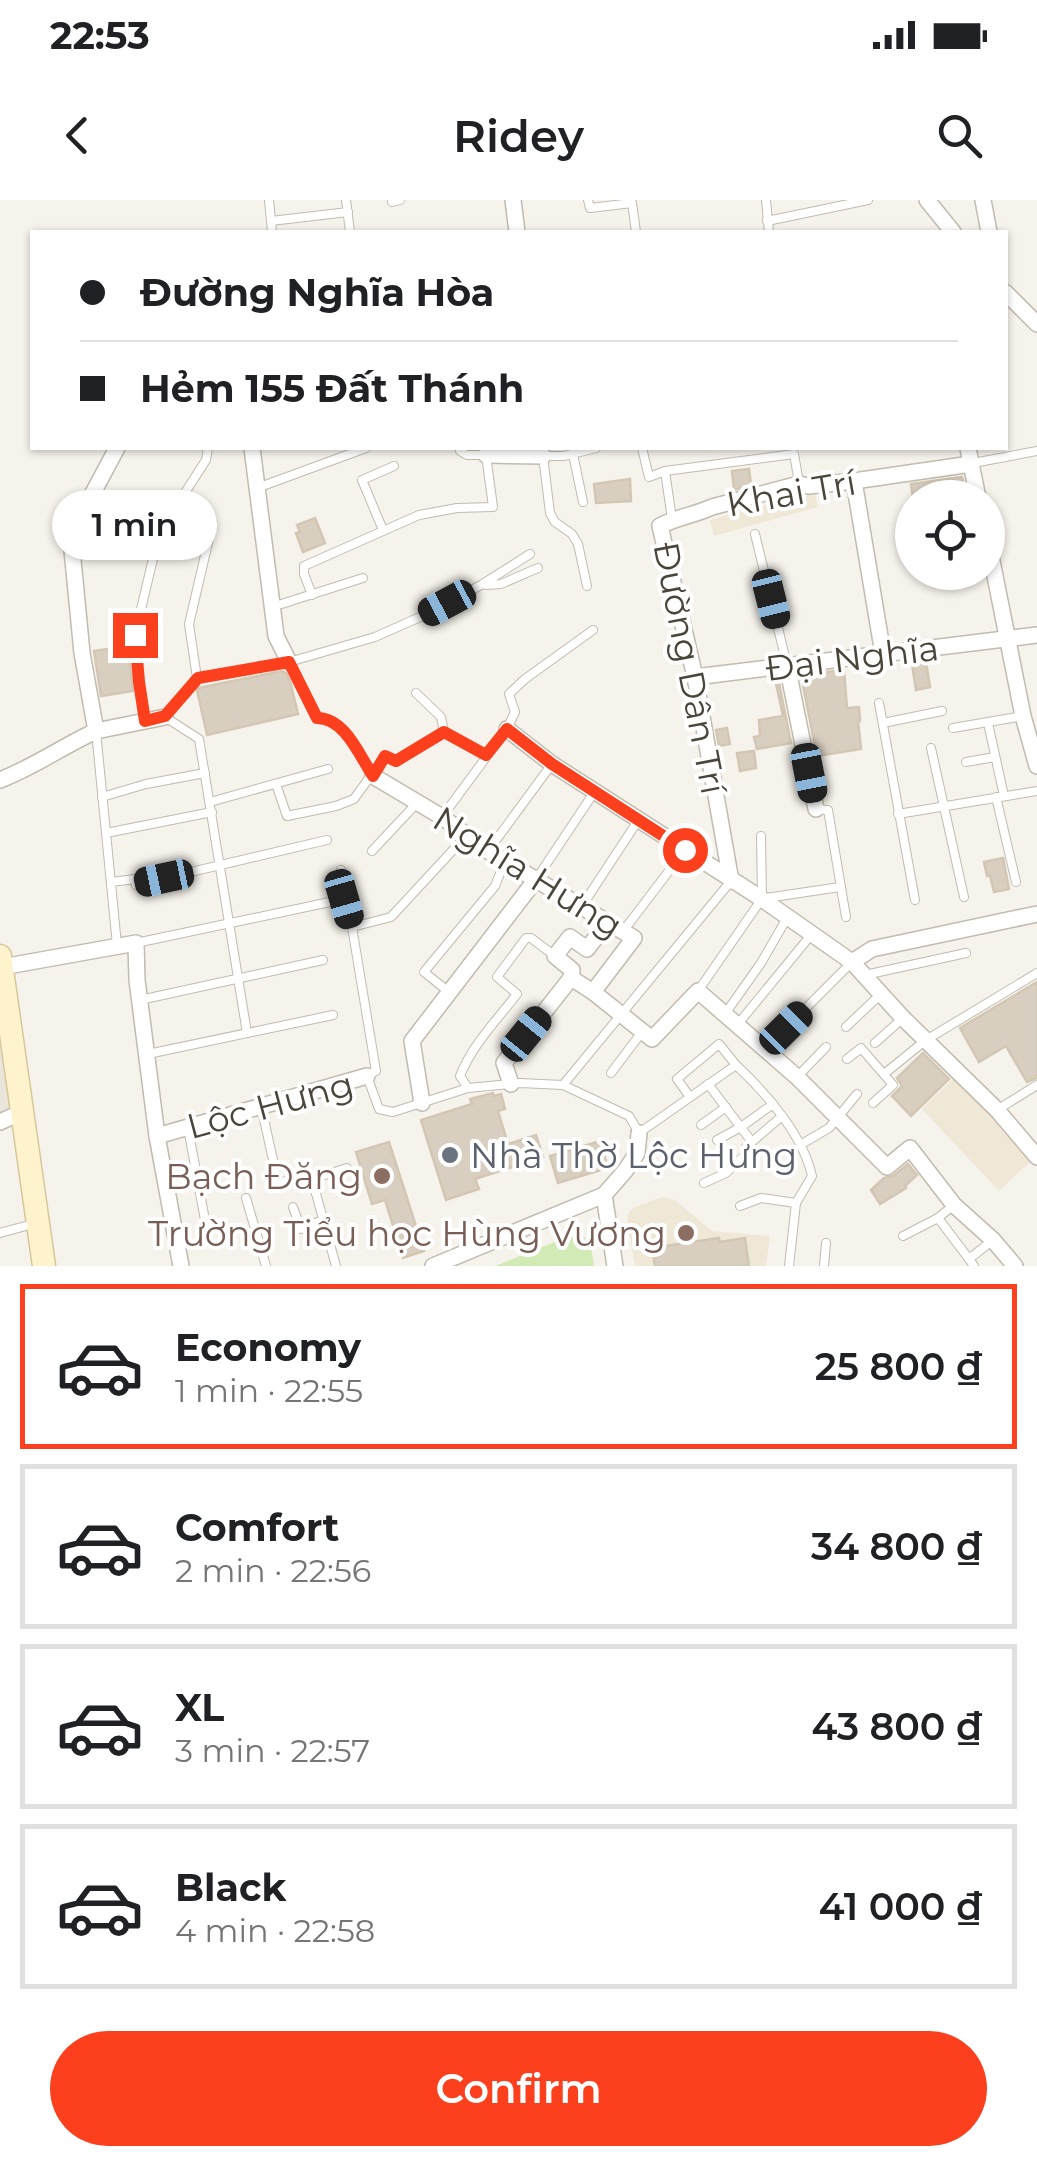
<!DOCTYPE html>
<html lang="en">
<head>
<meta charset="utf-8">
<style>
  body { margin:0; font-family:Montserrat,sans-serif; background:#f2f2f2; color:#202124; height:100vh; display:flex; flex-direction:column; font-size:38px; white-space:nowrap }
  * { box-sizing:border-box; margin:0 }
  p { font-size:32px; color:#757577 }
  .icon { flex:none; width:55px; height:55px; fill:none; stroke:currentColor; stroke-width:2; stroke-linecap:round; stroke-linejoin:round }
  .map { position:relative; height:1066px; overflow:hidden }
  .side { display:flex; flex-direction:column; background:#fff; flex:1 }
  .side>* { flex:none }
  .top-card { position:absolute; left:30px; top:30px; width:978px; height:220px; border-radius:0px; box-shadow:0 2px 8px #0004; display:grid; align-content:center; height:220px; padding:0 50px; background:#fff }
  .buttons { position:absolute; left:895px; top:280px; display:grid; gap:20px }
  .buttons a { display:grid; place-items:center; width:110px; height:110px; border-radius:50%; background:#fff; box-shadow:0 2px 8px #0004; font-size:50px }
  .end { position:absolute; width:45px; height:45px; margin:-22px; border:12px solid #fc3f1d; background:#fff; box-shadow:0 0 0 5px #fff }
  .from { border-radius:50% }
  .bubble { position:absolute; height:70px; border-radius:35px; background:#fff; box-shadow:0 2px 8px #0004; font-size:32px; font-weight:600; line-height:70px; text-align:center }
  .car { position:absolute; width:30px; height:60px; margin:-30px -15px; border-radius:12px; box-shadow:0 0 8px 2px #0007; background:linear-gradient(#222 24%,#8ab4d8 0 40%,#222 0 76%,#8ab4d8 0 86%,#222 0) }
  .top-card b { display:flex; align-items:center; gap:35px; height:95px; font-size:38px }
  .top-card b+b { border-top:2px solid #e0e0e0 }
  .top-card i { width:25px; height:25px; background:#202124 }
  ul { padding:18px 0 0; list-style:none }
  li { display:flex; align-items:center; gap:30px; height:165px; margin:0 20px 15px; padding:0 30px; border:5px solid #e0e0e0; border-radius:0px }
  li div { flex:1 }
  li b { display:block; font-size:38px }
  li em { font-style:normal; font-weight:600 }
  li.on { border-color:#fc3f1d }
  li>.icon { width:90px; height:90px; stroke-width:1.5 }
  .button { display:flex; gap:20px; margin-top:auto; padding:20px 50px }
  .button a { flex:1; height:115px; border-radius:60px; background:#fc3f1d; color:#fff; font-size:40px; font-weight:600; line-height:115px; text-align:center }
  .status { display:flex; justify-content:space-between; align-items:center; height:70px; padding:0 50px; background:#fff; direction:ltr }
  .status svg { height:28px; fill:currentColor }
  header { display:flex; justify-content:space-between; align-items:center; height:130px; padding:0 50px; background:#fff; font-size:45px; font-weight:600 }
  .map>svg:first-child { display:block }
</style>
</head>
<body>
<div class="status"><b>22:53</b><svg viewBox="0 0 49 12"><path d="M0 12V9h3v3zM5 12V6h3v6zM10 12V3h3v9zM15 12V0h3v12zM26 1h20v11H26zM47 4h2v5h-2z"/></svg></div>
<header><svg class="icon" aria-label="back" viewBox="0 0 24 24"><path d="M15 5l-7 7 7 7"/></svg>Ridey<svg class="icon" aria-label="search" viewBox="0 0 24 24"><circle cx="10" cy="10" r="6"/><path d="M15 15l6 6"/></svg></header>
<div class="map">
<svg width="1037" height="1066" viewBox="0 0 1037 1066">
  <rect width="100%" height="100%" fill="#f6f3ec"/>
  <polygon fill="#eae5da" points="0,787 20,918 0,926"/>
  <g fill="#efe8d6">
    <polygon points="814,292 818,307 714,336 710,320"/>
    <polygon points="955,877 1033,959 999,991 922,909"/>
    <polygon points="662,997 675,1000 712,1031 770,1036 766,1066 635,1066 627,1019 629,1012 635,1007"/>
  </g>
  <polygon fill="#d2eab5" points="577,1033 590,1041 594,1066 495,1066"/>
  <g fill="#d8cfc1" stroke="#d3c7b4" stroke-width="2.5">
    <polygon points="749,269 751,285 734,290 732,271"/>
    <polygon points="962,277 966,298 913,298 911,284"/>
    <polygon points="630,279 631,301 596,303 594,284"/>
    <polygon points="315,318 325,343 303,352 296,333 300,332 297,325"/>
    <polygon points="128,446 133,491 101,496 94,451"/>
    <polygon points="926,462 930,487 916,490 912,464"/>
    <polygon points="844,470 847,508 859,507 860,521 858,521 861,549 817,556 801,475"/>
    <polygon points="282,471 286,473 290,481 298,514 207,535 197,490 199,488"/>
    <polygon points="778,478 791,543 757,549 754,537 760,536 759,520 783,516 775,479"/>
    <polygon points="727,528 730,544 719,546 716,530"/>
    <polygon points="754,551 756,568 740,571 737,553"/>
    <polygon points="1003,658 1009,689 994,692 990,675 987,676 984,662"/>
    <polygon points="1037,782 1037,878 1027,882 1006,846 979,862 960,828"/>
    <polygon points="923,853 949,879 911,916 892,896 902,886 897,878"/>
    <polygon points="493,893 494,896 501,894 505,909 498,911 508,944 536,935 543,957 475,979 479,989 446,1000 421,920 472,904 470,899"/>
    <polygon points="600,941 608,968 558,983 550,956"/>
    <polygon points="389,942 424,1051 403,1058 385,1000 372,1004 356,952"/>
    <polygon points="908,964 917,975 905,986 906,988 880,1004 871,990 884,978 893,976"/>
    <polygon points="719,1038 720,1042 745,1038 749,1066 655,1066 652,1048"/>
  </g>
  <g fill="none" stroke-linecap="round" stroke-linejoin="round">
    <defs>
      <g id="lane">
        <polyline points="269,0 272,32"/>
        <polyline points="346,0 350,32"/>
        <polyline points="588,0 590,8 632,3 636,32"/>
        <polyline points="766,0 769,32"/>
        <polyline points="392,2 400,0"/>
        <polyline points="271,21 348,12"/>
        <polyline points="767,21 868,0"/>
        <polyline points="642,248 649,277 665,271 794,254 799,283"/>
        <polyline points="573,254 583,302"/>
        <polyline points="973,263 1037,251"/>
        <polyline points="665,271 672,319"/>
        <polyline points="257,288 366,248"/>
        <polyline points="383,330 362,280 394,266"/>
        <polyline points="755,334 787,465"/>
        <polyline points="486,385 501,384 538,368"/>
        <polyline points="587,386 578,344 572,334 555,322 550,313 543,256 564,256 596,248"/>
        <polyline points="312,395 304,374 304,366 419,315 457,308 493,307 486,255 467,255 460,251 460,248"/>
        <polyline points="272,407 363,378"/>
        <path d="M289,462L317,519C345,518 359,555 373,576"/>
        <polyline points="197,478 189,424 211,330"/>
        <polyline points="416,493 441,517 444,532"/>
        <polyline points="879,503 915,700"/>
        <polyline points="145,521 139,482 135,435 159,333 206,260 208,248"/>
        <polyline points="883,523 942,511"/>
        <polyline points="988,523 1004,596"/>
        <polyline points="953,528 1023,516"/>
        <polyline points="96,531 117,745"/>
        <polyline points="931,548 964,697"/>
        <polyline points="966,562 995,557"/>
        <polyline points="276,584 287,616 336,606 354,599 385,556 397,561 444,532 486,555"/>
        <polyline points="102,597 146,584 205,573"/>
        <polyline points="996,597 1016,682"/>
        <polyline points="210,602 328,569"/>
        <polyline points="816,609 828,610 846,717"/>
        <polyline points="898,614 1037,591"/>
        <polyline points="442,617 507,529 515,512 509,494 525,479 593,430"/>
        <polyline points="106,633 212,612"/>
        <polyline points="761,636 762,699"/>
        <polyline points="372,651 417,603"/>
        <polyline points="488,651 552,564"/>
        <path d="M341,670L344,699L352,727L376,871L367,876L379,909L393,912L468,888L520,883L563,885L629,916L639,933L736,865C766,893 803,935 812,976L796,1003L789,1066"/>
        <polyline points="537,678 595,591"/>
        <polyline points="111,682 135,679 136,685 327,640"/>
        <polyline points="766,698 840,687"/>
        <polyline points="582,706 639,619"/>
        <polyline points="352,727 391,717 466,636"/>
        <polyline points="624,730 685,650"/>
        <polyline points="136,743 344,699"/>
        <polyline points="865,775 966,753"/>
        <polyline points="698,791 761,700"/>
        <polyline points="449,792 424,772 495,686 505,661"/>
        <polyline points="140,800 323,760"/>
        <polyline points="725,814 761,763 787,718"/>
        <polyline points="738,824 811,735"/>
        <polyline points="846,827 882,793"/>
        <polyline points="247,833 199,539 165,517 197,478 289,462 375,437 420,417 481,385 530,354"/>
        <polyline points="875,843 903,818"/>
        <polyline points="764,850 852,762"/>
        <polyline points="148,854 333,815"/>
        <polyline points="847,859 861,848 893,885 873,903"/>
        <polyline points="611,873 642,832"/>
        <polyline points="884,874 926,840 1037,773"/>
        <polyline points="797,877 826,847"/>
        <polyline points="708,884 752,942"/>
        <polyline points="563,885 731,681"/>
        <path d="M468,888L460,876C472,845 497,820 517,794L497,777L526,738H531L555,756"/>
        <polyline points="690,897 677,879 719,844 736,865"/>
        <polyline points="261,906 278,982 312,979 347,968"/>
        <polyline points="997,910 1037,885"/>
        <polyline points="701,925 726,907"/>
        <polyline points="188,928 205,1020"/>
        <polyline points="717,940 741,927 773,904"/>
        <polyline points="800,945 829,928 857,894"/>
        <polyline points="312,979 336,1066"/>
        <polyline points="704,983 726,973 748,952 746,947 781,917"/>
        <polyline points="246,998 266,1066"/>
        <polyline points="740,1006 761,998 796,1003"/>
        <polyline points="293,1007 301,1029 323,1020"/>
        <polyline points="938,1018 969,1059"/>
        <polyline points="0,1033 33,1024"/>
        <polyline points="903,1036 938,1018 954,1005"/>
        <polyline points="824,1066 826,1043"/>
        <polyline points="974,1066 969,1059 993,1040"/>
      </g>
      <g id="street">
        <polyline points="513,0 517,32"/>
        <polyline points="927,0 953,32"/>
        <polyline points="983,0 989,32"/>
        <polyline points="1005,92 1037,124"/>
        <polyline points="252,248 276,436 289,462"/>
        <polyline points="968,248 978,298"/>
        <polyline points="486,255 543,256"/>
        <polyline points="854,281 883,454"/>
        <polyline points="988,341 1023,516 1037,566"/>
        <polyline points="787,465 816,609"/>
        <polyline points="695,477 1037,435"/>
        <polyline points="507,529 552,564 762,699 852,762 903,818 997,910 1037,957"/>
        <polyline points="96,531 165,517"/>
        <polyline points="373,576 442,617 488,651 634,738 593,792 652,839 698,791 797,877 887,967 910,948 954,1005 993,1040 1015,1066"/>
        <path d="M0,580C34,567 63,546 96,531L82,453L72,350L86,306L117,248"/>
        <path d="M731,681L695,477L660,326C677,317 695,315 712,307L799,284L809,286L854,281L971,264"/>
        <polyline points="852,762 872,749 1037,714"/>
        <polyline points="2,767 136,743 137,780 157,936 181,1066"/>
        <polyline points="571,778 572,770 555,756 570,737 587,749 608,722"/>
        <polyline points="511,884 504,863 571,778 593,792"/>
        <polyline points="422,903 412,841 537,678"/>
        <polyline points="0,922 22,912"/>
        <polyline points="157,936 367,876"/>
        <polyline points="604,995 615,1066"/>
        <polyline points="433,1066 604,995 625,971 637,953 639,933"/>
      </g>
      <polyline id="secondary" points="0,756 44,1066"/>
    </defs>
    <use href="#lane" stroke="#c2bbae" stroke-width="10"/>
    <use href="#street" stroke="#c2bbae" stroke-width="18"/>
    <use href="#secondary" stroke="#d6c79b" stroke-width="25"/>
    <use href="#lane" stroke="#fff" stroke-width="8"/>
    <use href="#street" stroke="#fff" stroke-width="15"/>
    <use href="#secondary" stroke="#fff3cd" stroke-width="22"/>
  </g>
  <g fill="none" stroke-linecap="round" stroke-linejoin="round">
    <path stroke="#fc3f1d" stroke-width="12" d="M135,435L139,482L145,521L165,516L198,478L289,462L317,518C345,518 359,555 373,576L385,556L396,561L444,532L486,555L507,529L552,564L685,650"/>
  </g>
  <circle fill="#6b7280" stroke="#fff" stroke-width="4" cx="450" cy="955" r="10"/>
  <g fill="#8d6e63" stroke="#fff" stroke-width="4">
    <circle cx="382" cy="976" r="10"/>
    <circle cx="686" cy="1033" r="10"/>
  </g>
  <g text-anchor="middle" dominant-baseline="central" stroke-width="8" stroke-linejoin="round" paint-order="stroke">
    <g font-size="35" fill="#4b4439" stroke="#fff">
      <text transform="translate(791 293) rotate(-10)">Khai Trí</text>
      <text transform="translate(852 458) rotate(-7)">Đại Nghĩa</text>
      <text transform="translate(690 468) rotate(79)">Đường Dân Trí</text>
      <text transform="translate(528 672) rotate(32)">Nghĩa Hưng</text>
      <text transform="translate(270 905) rotate(-15)">Lộc Hưng</text>
    </g>
    <g font-size="35" fill="#5b616d" stroke="#fff" text-anchor="start">
      <text x="470" y="955">Nhà Thờ Lộc Hưng</text>
    </g>
    <g font-size="35" fill="#785e54" stroke="#fff" text-anchor="end">
      <text x="362" y="976">Bạch Đăng</text>
      <text x="666" y="1033">Trường Tiểu học Hùng Vương</text>
    </g>
  </g>
</svg>
<div class="buttons">
<a><svg class="icon" aria-label="locate" viewBox="0 0 24 24"><circle cx="12" cy="12" r="6"/><path d="M12 2v4M12 18v4M2 12h4M18 12h4"/></svg></a>
</div>
<i class="end from" style="left:685px;top:650px"></i>
<i class="end" style="left:135px;top:435px"></i>
<div class="bubble" style="left:52px;top:290px;width:165px">1 min</div>
<i class="car" style="left:771px;top:399px;rotate:166deg"></i>
<i class="car" style="left:447px;top:403px;rotate:242deg"></i>
<i class="car" style="left:809px;top:573px;rotate:169deg"></i>
<i class="car" style="left:164px;top:678px;rotate:258deg"></i>
<i class="car" style="left:344px;top:699px;rotate:164deg"></i>
<i class="car" style="left:786px;top:828px;rotate:45deg"></i>
<i class="car" style="left:526px;top:834px;rotate:39deg"></i>
<div class="top-card">
<b><i class="from"></i>Đường Nghĩa Hòa</b>
<b><i></i>Hẻm 155 Đất Thánh</b>
</div>
</div>
<section class="side">
<ul>
<li class="on"><svg class="icon" aria-label="car" viewBox="0 0 24 24"><path d="M5 17H2v-5l4-1 3-4h7l3 4 3 1v5h-3M9 17h6M6 11h13"/><circle cx="7" cy="17" r="2"/><circle cx="17" cy="17" r="2"/></svg><div><b>Economy</b><p>1 min · 22:55</p></div><em>25 800 ₫</em></li>
<li><svg class="icon" aria-label="car" viewBox="0 0 24 24"><path d="M5 17H2v-5l4-1 3-4h7l3 4 3 1v5h-3M9 17h6M6 11h13"/><circle cx="7" cy="17" r="2"/><circle cx="17" cy="17" r="2"/></svg><div><b>Comfort</b><p>2 min · 22:56</p></div><em>34 800 ₫</em></li>
<li><svg class="icon" aria-label="car" viewBox="0 0 24 24"><path d="M5 17H2v-5l4-1 3-4h7l3 4 3 1v5h-3M9 17h6M6 11h13"/><circle cx="7" cy="17" r="2"/><circle cx="17" cy="17" r="2"/></svg><div><b>XL</b><p>3 min · 22:57</p></div><em>43 800 ₫</em></li>
<li><svg class="icon" aria-label="car" viewBox="0 0 24 24"><path d="M5 17H2v-5l4-1 3-4h7l3 4 3 1v5h-3M9 17h6M6 11h13"/><circle cx="7" cy="17" r="2"/><circle cx="17" cy="17" r="2"/></svg><div><b>Black</b><p>4 min · 22:58</p></div><em>41 000 ₫</em></li>
</ul>
<div class="button"><a>Confirm</a></div>
</section>
</body>
</html>
